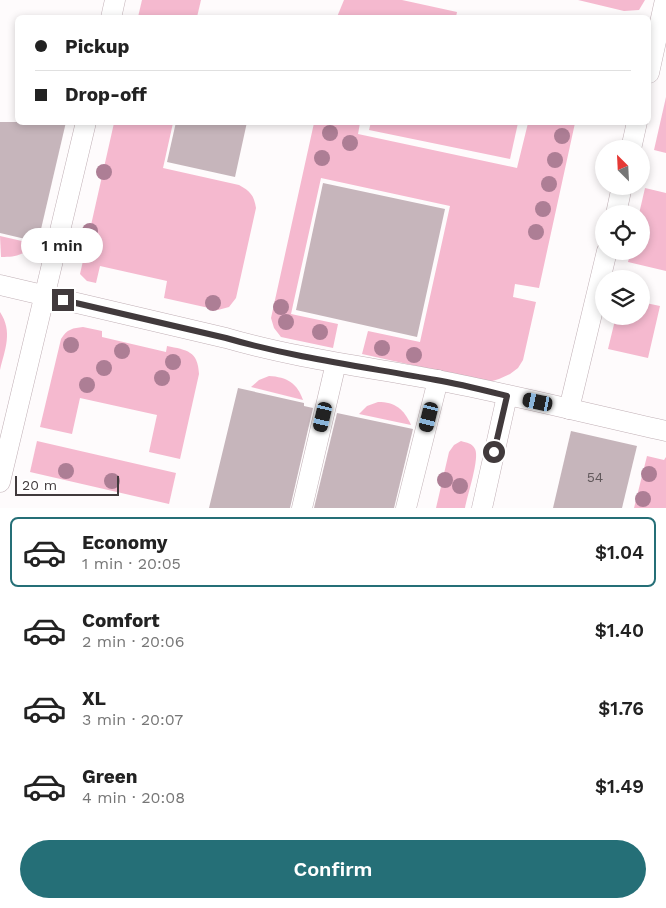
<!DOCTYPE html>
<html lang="en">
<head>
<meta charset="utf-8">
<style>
  body { margin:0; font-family:"Work Sans",sans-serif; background:#f6f6f6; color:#222; height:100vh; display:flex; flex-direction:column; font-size:19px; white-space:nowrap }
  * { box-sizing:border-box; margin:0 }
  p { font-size:16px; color:#767676 }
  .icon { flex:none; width:28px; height:28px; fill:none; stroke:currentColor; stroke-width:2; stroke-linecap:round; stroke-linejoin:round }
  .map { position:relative; height:508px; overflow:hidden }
  .sheet { display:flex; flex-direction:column; background:#fff; flex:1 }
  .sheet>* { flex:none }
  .banner { position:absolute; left:15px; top:15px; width:636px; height:110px; border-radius:8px; box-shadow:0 2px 8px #0003; display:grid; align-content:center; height:110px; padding:0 20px; background:#fff }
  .needle { width:32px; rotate:336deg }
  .fabs { position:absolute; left:595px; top:140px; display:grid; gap:10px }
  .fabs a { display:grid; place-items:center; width:55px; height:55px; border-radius:50%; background:#fff; box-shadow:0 2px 8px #0003; font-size:25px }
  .scale { position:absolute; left:15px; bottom:12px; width:104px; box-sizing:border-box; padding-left:5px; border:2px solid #413a3c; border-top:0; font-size:14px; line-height:18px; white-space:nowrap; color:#413a3c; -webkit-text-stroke:4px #fff; paint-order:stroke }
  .end { position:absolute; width:22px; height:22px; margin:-11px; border:6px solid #413a3c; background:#fff; box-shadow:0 0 0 2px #fff }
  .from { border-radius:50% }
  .bubble { position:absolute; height:35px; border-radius:18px; background:#fff; box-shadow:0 2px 8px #0003; font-size:16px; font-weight:600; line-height:35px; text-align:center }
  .car { position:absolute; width:15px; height:30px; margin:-15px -8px; border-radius:6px; box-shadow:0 0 4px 1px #0007; background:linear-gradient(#222 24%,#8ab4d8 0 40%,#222 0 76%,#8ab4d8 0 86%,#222 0) }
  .banner b { display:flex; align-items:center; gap:18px; height:48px; font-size:19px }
  .banner b+b { border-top:1px solid #e0e0e0 }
  .banner i { width:12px; height:12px; background:#222 }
  ul { padding:9px 0 0; list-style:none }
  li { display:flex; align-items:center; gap:15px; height:70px; margin:0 10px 8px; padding:0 10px; border:2px solid transparent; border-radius:8px }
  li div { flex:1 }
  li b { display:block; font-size:19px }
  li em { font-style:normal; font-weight:600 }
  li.selected { border-color:#256f77 }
  li>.icon { width:45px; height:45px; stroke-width:1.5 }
  .cta { display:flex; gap:10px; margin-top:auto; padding:10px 20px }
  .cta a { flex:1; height:58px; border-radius:30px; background:#256f77; color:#fff; font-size:20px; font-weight:600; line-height:58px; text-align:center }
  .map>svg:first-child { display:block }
</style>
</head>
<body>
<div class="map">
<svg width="666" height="508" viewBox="0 0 666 508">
  <rect width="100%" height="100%" fill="#fefbfc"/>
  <g fill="#f5b9cf">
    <polygon points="142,0 201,0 197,17 138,17"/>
    <polygon points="344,0 402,0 457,12 456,17 337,17"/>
    <polygon points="578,0 645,0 639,10 624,11"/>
    <polygon points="666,97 666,153 654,150"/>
    <polygon points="371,122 518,122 518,123 510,159 369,130"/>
    <path d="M114,123H173L163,168L239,185C250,191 254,195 256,208L236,298L229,307L218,310L164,298L167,281L100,266L96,283L87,281L80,274Z"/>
    <polygon points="314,123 360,123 358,134 517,168 528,123 575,123 539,288 515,284 513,297 536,302 523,360 518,368 510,374 499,379 489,382 362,354 368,331 420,342 450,206 321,178 291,314 338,324 333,348 281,337 274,328 271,318"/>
    <polygon points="645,188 666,193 666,271 628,262 631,251 641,251 641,214 639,214"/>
    <path d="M0,236L35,244C23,255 17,257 1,257Z"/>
    <polygon points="641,302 660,306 648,358 608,349 616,316 641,316"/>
    <path d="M0,312C13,332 5,349 0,370Z"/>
    <path d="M83,327L102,331V337L166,352L167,346C187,350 198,351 199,374L180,459L149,452L157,415L80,398L72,434L40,427L61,339C67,329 73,328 83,327Z"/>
    <path d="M269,376C287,377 297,383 303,400L251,387L259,380Z"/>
    <path d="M378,402C395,402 404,409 411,425L359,414L367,406Z"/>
    <polygon points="37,441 176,473 169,504 30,472"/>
    <path d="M461,441C467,443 472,443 475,449C480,458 467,496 465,508H436L449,452L454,445Z"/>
    <polygon points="647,456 664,460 666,457 666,508 634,508"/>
  </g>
  <g fill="#c6b5bb">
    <polygon points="0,122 66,122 38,242 0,233"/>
    <polygon points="176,122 247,122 235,177 167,162"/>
    <polygon points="323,183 445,209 417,337 296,310"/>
    <polygon points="238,388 304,403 304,406 313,408 290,508 209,508"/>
    <polygon points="337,413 413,429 394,508 314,508"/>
    <polygon points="571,431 637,446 622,508 553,508"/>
  </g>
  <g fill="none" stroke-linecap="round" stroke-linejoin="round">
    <defs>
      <g id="lane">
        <polyline points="111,18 115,0"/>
        <polyline points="649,73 665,0"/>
        <polyline points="631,149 637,122"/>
        <polyline points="616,214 622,186"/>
        <path d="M0,285L226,338C295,358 367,367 437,380C514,395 590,414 666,431"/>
        <polyline points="569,409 607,251"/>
        <polyline points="0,482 86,122"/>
        <polyline points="302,508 336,363"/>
        <polyline points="406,508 438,380"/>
        <polyline points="482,508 507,396"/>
      </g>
    </defs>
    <use href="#lane" stroke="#c1b0b6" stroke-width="21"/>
    <use href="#lane" stroke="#fff" stroke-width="20"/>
  </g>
  <g fill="#ad7e95">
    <circle cx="330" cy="133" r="8"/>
    <circle cx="562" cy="136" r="8"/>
    <circle cx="350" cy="143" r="8"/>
    <circle cx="322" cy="158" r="8"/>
    <circle cx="555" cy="160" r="8"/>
    <circle cx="104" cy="172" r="8"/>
    <circle cx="549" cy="184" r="8"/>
    <circle cx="543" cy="209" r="8"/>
    <circle cx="90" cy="231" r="8"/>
    <circle cx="536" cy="232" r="8"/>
    <circle cx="213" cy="303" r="8"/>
    <circle cx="281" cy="307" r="8"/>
    <circle cx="286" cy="322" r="8"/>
    <circle cx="320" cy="332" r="8"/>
    <circle cx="71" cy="345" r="8"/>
    <circle cx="382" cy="348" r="8"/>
    <circle cx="122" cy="351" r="8"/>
    <circle cx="414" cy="355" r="8"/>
    <circle cx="173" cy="362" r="8"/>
    <circle cx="104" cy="368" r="8"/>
    <circle cx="162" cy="378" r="8"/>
    <circle cx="87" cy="385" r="8"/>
    <circle cx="66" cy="471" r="8"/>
    <circle cx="649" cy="474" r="8"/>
    <circle cx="445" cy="480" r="8"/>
    <circle cx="112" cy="481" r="8"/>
    <circle cx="460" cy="486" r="8"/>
    <circle cx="643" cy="499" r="8"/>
  </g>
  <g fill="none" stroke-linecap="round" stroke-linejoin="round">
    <path stroke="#413a3c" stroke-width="6" d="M63,300L226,338C295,358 366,367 436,380C460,384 483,390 507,396L494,452"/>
  </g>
  <g text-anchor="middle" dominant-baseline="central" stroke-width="4" stroke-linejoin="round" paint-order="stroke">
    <g font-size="14" fill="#62595c">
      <text x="595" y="477">54</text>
    </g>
  </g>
</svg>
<div class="fabs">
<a><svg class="needle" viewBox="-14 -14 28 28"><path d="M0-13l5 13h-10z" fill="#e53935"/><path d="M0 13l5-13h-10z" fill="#767676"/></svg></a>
<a><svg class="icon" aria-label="locate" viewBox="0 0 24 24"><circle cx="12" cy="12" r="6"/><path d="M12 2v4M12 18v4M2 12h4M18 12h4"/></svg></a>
<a><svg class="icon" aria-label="layers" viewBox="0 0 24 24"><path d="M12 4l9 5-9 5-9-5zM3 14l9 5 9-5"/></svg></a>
</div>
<div class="scale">20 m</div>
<i class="end from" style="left:494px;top:452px"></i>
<i class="end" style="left:63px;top:300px"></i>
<div class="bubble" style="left:21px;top:228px;width:82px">1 min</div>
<i class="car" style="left:538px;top:402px;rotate:282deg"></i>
<i class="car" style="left:323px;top:417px;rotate:193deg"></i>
<i class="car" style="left:429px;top:417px;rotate:194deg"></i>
<div class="banner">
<b><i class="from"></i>Pickup</b>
<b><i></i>Drop-off</b>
</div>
</div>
<section class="sheet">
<ul>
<li class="selected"><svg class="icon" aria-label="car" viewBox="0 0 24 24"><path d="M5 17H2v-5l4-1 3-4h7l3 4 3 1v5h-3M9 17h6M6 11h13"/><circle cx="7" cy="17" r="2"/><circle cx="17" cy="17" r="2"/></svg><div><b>Economy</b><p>1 min · 20:05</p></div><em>$1.04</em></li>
<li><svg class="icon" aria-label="car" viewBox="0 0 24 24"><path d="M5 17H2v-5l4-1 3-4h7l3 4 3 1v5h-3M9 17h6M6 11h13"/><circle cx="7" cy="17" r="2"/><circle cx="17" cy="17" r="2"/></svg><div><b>Comfort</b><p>2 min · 20:06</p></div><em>$1.40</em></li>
<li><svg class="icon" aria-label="car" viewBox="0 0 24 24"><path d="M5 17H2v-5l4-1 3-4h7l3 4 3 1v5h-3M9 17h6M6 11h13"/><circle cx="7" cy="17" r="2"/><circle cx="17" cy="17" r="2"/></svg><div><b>XL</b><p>3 min · 20:07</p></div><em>$1.76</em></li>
<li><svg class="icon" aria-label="car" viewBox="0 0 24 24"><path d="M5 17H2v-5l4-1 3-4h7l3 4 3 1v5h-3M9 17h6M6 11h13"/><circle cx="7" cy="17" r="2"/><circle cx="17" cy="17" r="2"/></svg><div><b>Green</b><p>4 min · 20:08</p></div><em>$1.49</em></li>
</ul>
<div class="cta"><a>Confirm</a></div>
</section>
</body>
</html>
